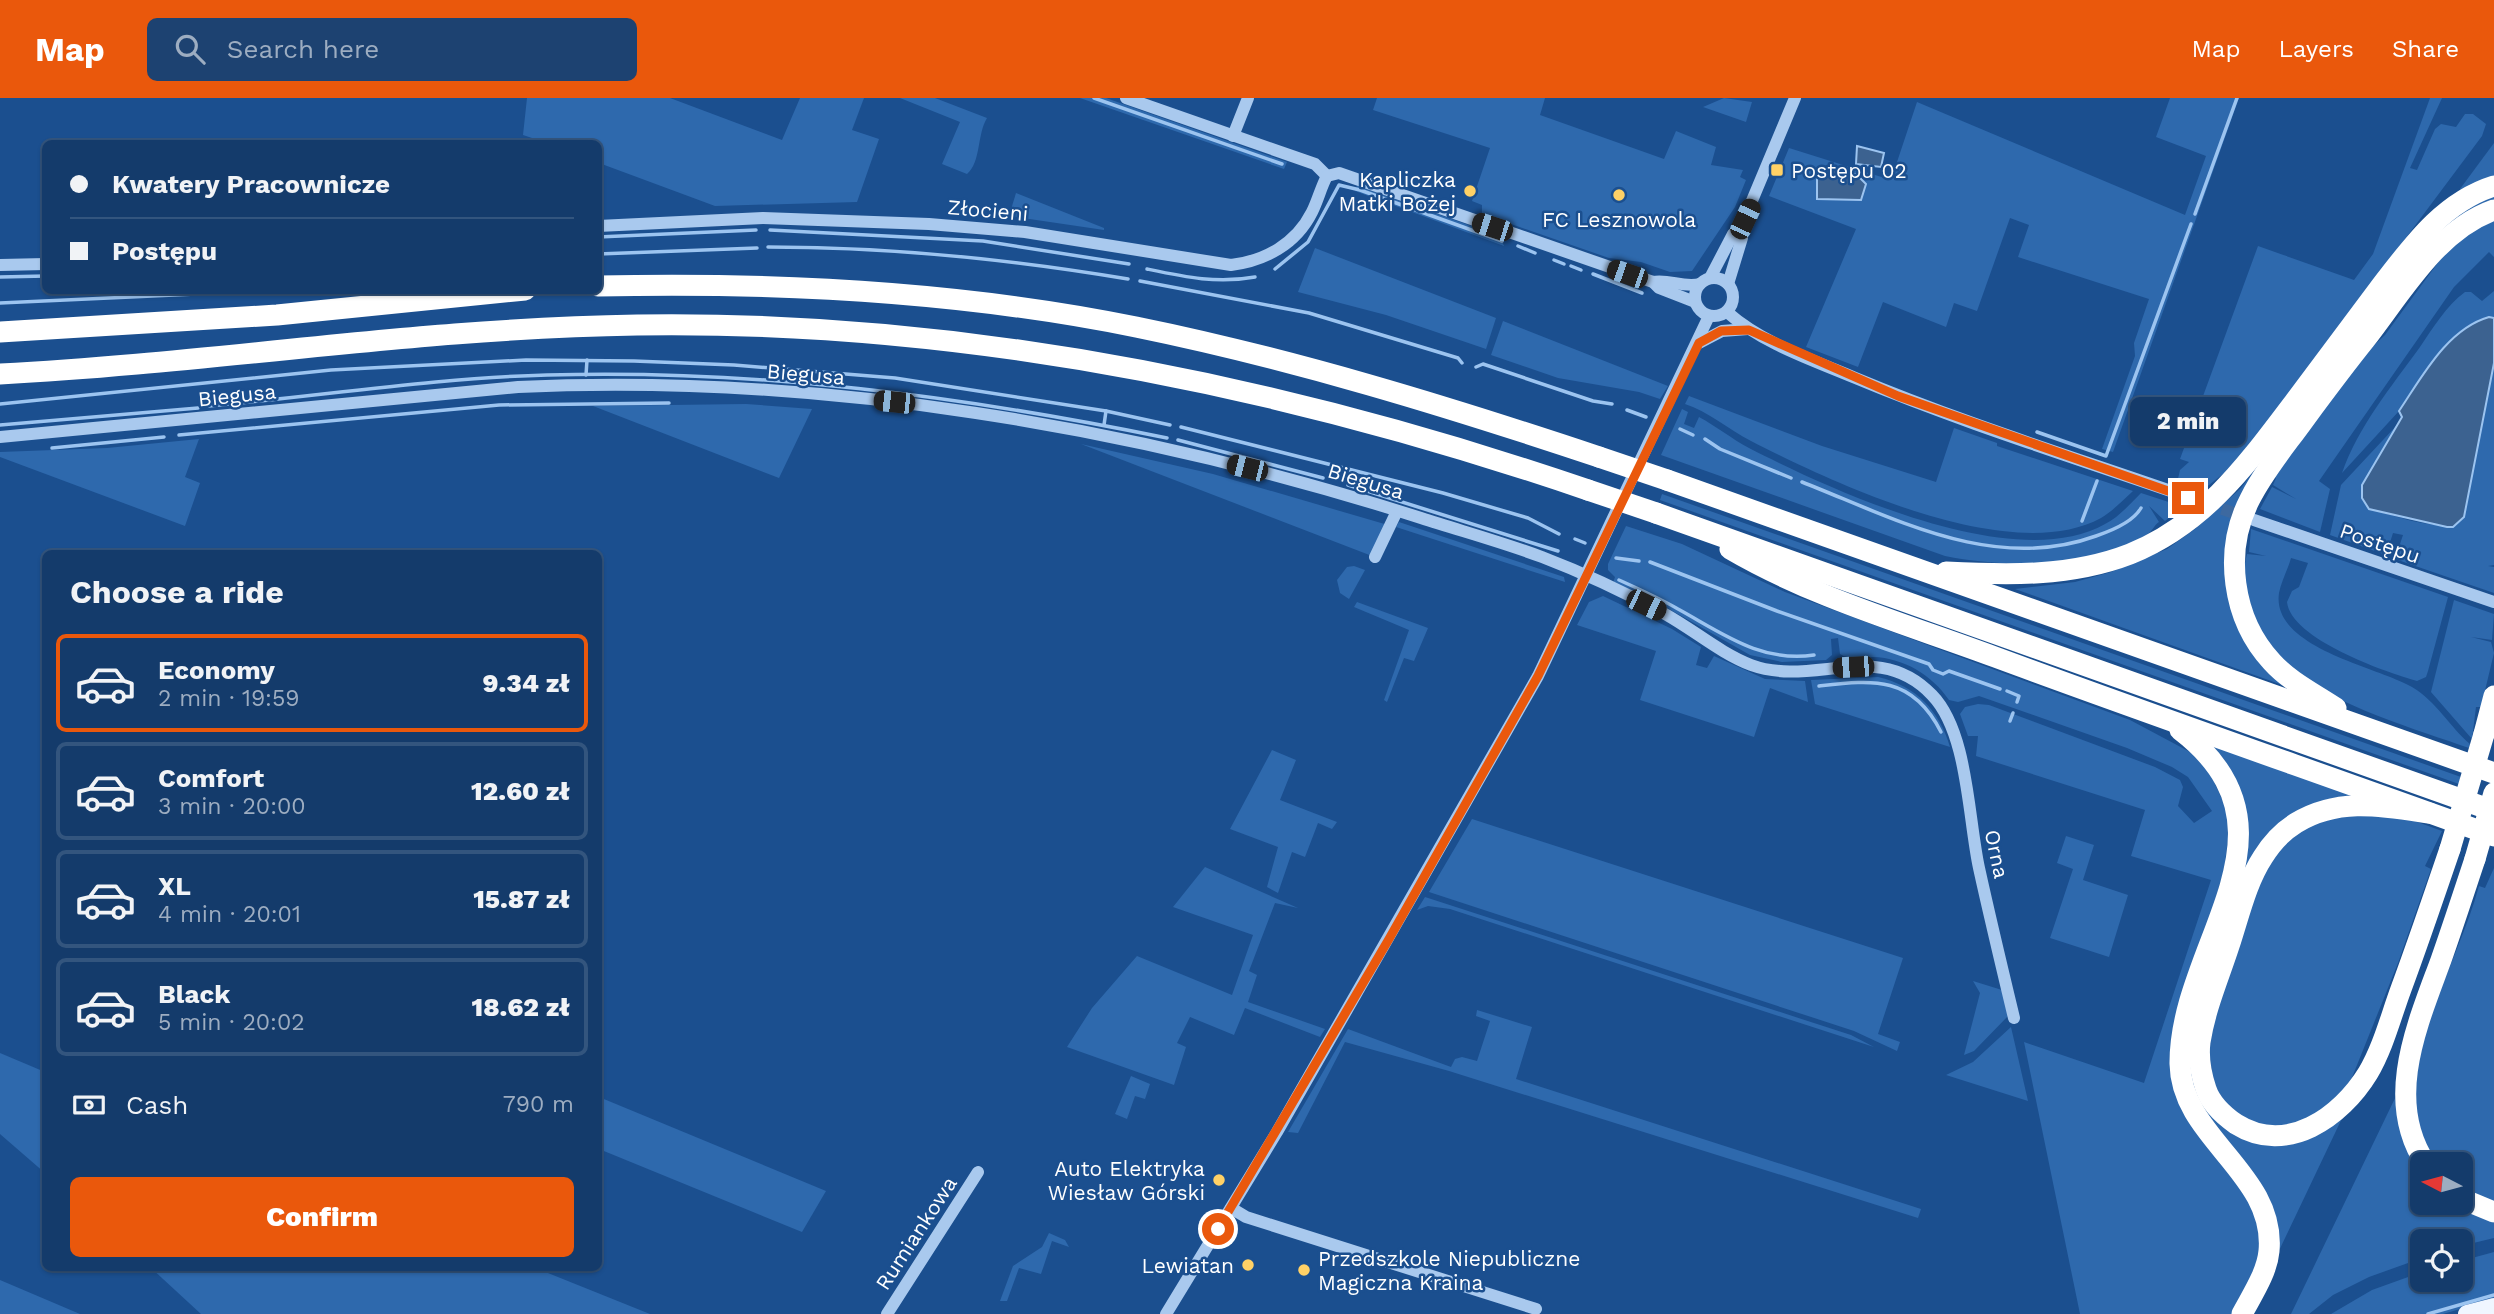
<!DOCTYPE html>
<html lang="en">
<head>
<meta charset="utf-8">
<style>
  body { margin:0; font-family:"Work Sans",sans-serif; background:#1d4271; color:#f1f3f6; height:100vh; display:flex; flex-direction:column; font-size:26px; white-space:nowrap }
  * { box-sizing:border-box; margin:0 }
  p { font-size:23px; color:#9dadc1 }
  .icon { flex:none; width:38px; height:38px; fill:none; stroke:currentColor; stroke-width:2; stroke-linecap:round; stroke-linejoin:round }
  .map { position:relative; flex:1; overflow:hidden }
  .drawer { position:absolute; left:42px; top:452px; width:560px; height:721px; display:flex; flex-direction:column; background:#143b6b; border-radius:10px; box-shadow:0 2px 5px #0004,0 0 0 2px #33557e }
  .drawer>* { flex:none }
  .guide { position:absolute; left:42px; top:42px; width:560px; height:154px; border-radius:10px; box-shadow:0 2px 5px #0004,0 0 0 2px #33557e; display:grid; align-content:center; height:154px; padding:0 28px; background:#143b6b }
  .needle { width:46px; rotate:276deg }
  .tools { position:absolute; left:2410px; top:1054px; display:grid; gap:14px }
  .tools a { display:grid; place-items:center; width:63px; height:63px; border-radius:10px; background:#143b6b; box-shadow:0 2px 5px #0004,0 0 0 2px #33557e; font-size:35px }
  .end { position:absolute; width:32px; height:32px; margin:-16px; border:9px solid #ea580c; background:#fff; box-shadow:0 0 0 4px #fff }
  .from { border-radius:50% }
  .bubble { position:absolute; height:49px; border-radius:10px; background:#143b6b; box-shadow:0 2px 5px #0004,0 0 0 2px #33557e; font-size:23px; font-weight:800; line-height:49px; text-align:center }
  .car { position:absolute; width:21px; height:42px; margin:-21px -10px; border-radius:9px; box-shadow:0 0 5px 2px #0007; background:linear-gradient(#222 24%,#8ab4d8 0 40%,#222 0 76%,#8ab4d8 0 86%,#222 0) }
  .guide b { display:flex; align-items:center; gap:24px; height:66px; font-size:26px }
  .guide b+b { border-top:2px solid #33557e }
  .guide i { width:18px; height:18px; background:#f1f3f6 }
  ul { padding:0; list-style:none }
  li { display:flex; align-items:center; gap:21px; height:98px; margin:0 14px 10px; padding:0 14px; border:4px solid #33557e; border-radius:10px }
  li div { flex:1 }
  li b { display:block; font-size:26px }
  li em { font-style:normal; font-weight:800 }
  li.active { border-color:#ea580c }
  li>.icon { width:63px; height:63px; stroke-width:1.5 }
  h2 { padding:0 28px; font-size:32px; line-height:84px }
  .pay { display:flex; align-items:center; gap:18px; height:77px; padding:0 28px; font-size:26px }
  .pay p { margin-inline-start:auto }
  .action { display:flex; gap:14px; margin-top:auto; padding:14px 28px }
  .action a { flex:1; height:80px; border-radius:10px; background:#ea580c; color:#fff; font-size:28px; font-weight:800; line-height:80px; text-align:center }
  header { display:flex; align-items:center; gap:42px; box-sizing:border-box; height:98px; padding:0 35px; background:#ea580c; color:#fff }
  header strong { font-size:33px }
  nav { display:flex; gap:38px; margin-inline-start:auto; font-size:24px }
  .search { width:490px; height:63px; background:#1d4271; display:flex; align-items:center; gap:18px; box-sizing:border-box; padding:0 24px; border-radius:10px; color:#9dadc1; font-size:26px }
  .map>svg:first-child { display:block }
</style>
</head>
<body>
<header>
<strong>Map</strong>
<div class="search"><svg class="icon" aria-label="search" viewBox="0 0 24 24"><circle cx="10" cy="10" r="6"/><path d="M15 15l6 6"/></svg>Search here</div>
<nav><a>Map</a><a>Layers</a><a>Share</a></nav>
</header>
<div class="map">
<svg width="2494" height="1216" viewBox="0 0 2494 1216">
  <rect width="100%" height="100%" fill="#1b4f8f"/>
  <g fill="#2e69ad">
    <polygon points="527,0 670,0 782,42 800,0 864,0 852,32 879,41 857,104 715,108 599,65 598,46 547,45 523,37"/>
    <path d="M900,0H935L987,20C977,36 981,64 967,76L942,66L960,24Z"/>
    <polygon points="1080,0 1106,0 1287,64 1284,71"/>
    <polygon points="1377,0 1545,0 1540,17 1664,61 1676,33 1716,49 1711,67 1743,72 1740,79 1746,82 1735,109 1692,173 1670,174 1641,164 1609,160 1482,116 1482,107 1472,103 1490,50 1373,12"/>
    <polygon points="1724,0 1752,4 1746,24 1703,9"/>
    <polygon points="2170,0 2239,0 2113,354 2102,351 2135,258 2134,245 2149,201 2018,159 2029,127 2010,120 1977,213 1954,205 1946,229 1883,204 1858,269 1806,249 1856,131 1769,98 1789,50 1891,82 1917,4 2185,117 2206,58 2156,39"/>
    <path d="M2430,0H2442L2410,70L2417,72L2435,31L2441,26L2456,29L2465,16H2473L2486,26L2482,38L2231,374L2227,373C2207,388 2184,407 2165,423L2149,408L2159,424C2155,426 2153,432 2149,435C2096,472 2005,470 1945,458L1661,357L1682,311L1688,314L1684,326L1694,330L1699,319C1716,328 1732,341 1749,350C1833,393 2015,477 2105,426C2119,419 2130,406 2141,395L2184,409L2192,390L2177,385L2180,372L2189,364L2180,361L2258,148L2354,182L2373,156Z"/>
    <polygon points="2494,45 2494,81 2461,94 2460,91"/>
    <polygon points="1357,88 1500,138 1504,148 1355,93"/>
    <polygon points="2494,94 2494,103 2487,105 2259,377 2226,466 2285,588 2015,491 2075,484 2111,474 2167,451 2195,431 2241,390 2437,129"/>
    <polygon points="1016,95 1104,130 1104,132 1009,118"/>
    <polygon points="2494,122 2494,159 2489,154 2454,189 2319,383 2330,391 2320,434 2260,411 2272,389 2296,401 2273,387 2276,380 2272,377 2355,265 2385,237 2445,155 2463,137"/>
    <polygon points="1315,150 1496,220 1486,251 1386,217 1298,194"/>
    <path d="M2494,193V220L2452,242L2399,313L2342,375C2358,329 2391,289 2420,249C2433,230 2446,208 2465,194H2471L2482,203Z"/>
    <polygon points="1503,223 1668,288 1660,301 1639,294 1558,280 1491,257"/>
    <path d="M2494,265V467L2488,468L2494,469V495L2395,461L2403,437L2393,435L2386,457L2330,437L2341,387L2397,327L2362,387V400L2369,411C2392,416 2448,439 2464,419Z"/>
    <path d="M1689,298L1822,348L1936,384L1954,330L1997,345V348L2133,393C2123,402 2113,413 2101,420C2011,469 1833,385 1751,343C1729,332 1708,313 1685,306Z"/>
    <polygon points="746,306 812,311 779,380 593,308"/>
    <polygon points="199,341 185,379 200,385 185,428 0,359 0,354 107,350"/>
    <polygon points="1081,346 1213,376 1388,427 1372,458"/>
    <polygon points="1662,396 2461,679 2459,686 1660,402"/>
    <polygon points="1399,424 1564,479 1565,484 1396,429"/>
    <path d="M1626,428L1682,446L1785,494L2130,622L2190,654L2210,675L2227,712L2228,741L2224,772L2173,947C2190,984 2261,1107 2260,1140C2260,1168 2246,1191 2235,1216H2080L2024,944L2144,985L2211,782L2131,758L2145,712L1976,658L1978,638H1968L1960,616L1965,609L1978,606L1989,607L2155,669L2180,682L2183,689L2178,708L2194,725L2212,713L2188,679L2172,669L2127,650L1979,598L1958,604L1949,602C1932,577 1904,560 1873,559C1861,559 1850,563 1840,556L1838,540L1831,541L1832,557L1826,562L1782,564L1750,557L1662,507L1613,485L1615,479L1608,472V466Z"/>
    <path d="M2251,431L2448,499L2428,573L2426,579L2417,583C2385,574 2291,541 2287,504L2292,493L2299,489L2308,465L2291,460C2288,471 2281,484 2279,495C2271,550 2378,569 2412,589C2436,603 2450,629 2470,646L2469,650C2403,626 2274,593 2250,518C2245,502 2244,482 2241,465H2245L2247,456L2266,458L2249,454Z"/>
    <polygon points="1354,468 1365,472 1349,501 1340,495 1337,482 1347,469"/>
    <polygon points="1603,498 1672,531 1701,549 1696,567 1707,570 1714,558 1765,581 1805,583 1808,604 1770,590 1754,639 1640,602 1656,553 1577,527 1589,504"/>
    <polygon points="2454,502 2494,516 2492,542 2471,539 2491,544 2494,555 2481,609 2476,609 2472,641 2431,594"/>
    <polygon points="1357,504 1428,530 1414,563 1404,560 1387,604 1384,602 1409,532 1354,509"/>
    <path d="M1878,579C1916,588 1939,612 1950,649L1815,606L1811,582Z"/>
    <path d="M2211,643L2355,694L2354,697C2267,704 2247,772 2223,842C2212,872 2201,903 2194,934C2183,1030 2273,1082 2345,1014L2276,1159C2283,1071 2197,1047 2187,976C2181,924 2226,818 2244,765C2250,722 2244,677 2210,646Z"/>
    <polygon points="1272,652 1296,662 1280,702 1337,724 1332,731 1318,725 1305,759 1292,754 1278,795 1267,789 1278,749 1230,731"/>
    <polygon points="2346,715 2412,722 2442,733 2425,768 2431,771 2398,865 2351,982 2343,995 2304,1026 2263,1029 2233,1014 2215,992 2207,945 2246,816 2270,761 2304,729"/>
    <polygon points="1472,721 1903,860 1878,936 1900,944 1897,953 1854,933 1429,794"/>
    <polygon points="2066,738 2094,747 2083,782 2128,797 2109,859 2050,840 2073,771 2057,765"/>
    <polygon points="1205,769 1298,810 1275,805 1249,873 1257,877 1248,904 1325,931 1320,939 1245,910 1234,937 1190,919 1177,945 1186,949 1174,987 1067,949 1092,910 1137,858 1232,897 1253,837 1173,809"/>
    <path d="M2494,770V1108L2461,1094L2460,1066H2433C2428,1051 2419,1035 2417,1020C2406,944 2459,862 2479,788L2485,790Z"/>
    <polygon points="1425,799 1851,937 1874,949 1450,811 1428,808 1417,812"/>
    <polygon points="1973,883 2002,892 2008,918 1974,953 1964,957 1980,895"/>
    <polygon points="1477,912 1532,929 1516,981 1921,1111 1918,1120 1449,973 1345,944 1298,1035 1288,1034 1348,931 1451,969 1455,961 1462,959 1477,963 1490,923 1476,918"/>
    <polygon points="2011,929 2028,1003 1946,977 1973,964"/>
    <polygon points="0,955 45,974 45,1075 0,1036"/>
    <polygon points="1131,978 1150,986 1145,1001 1135,998 1127,1021 1115,1016"/>
    <polygon points="2398,994 2403,1042 2422,1078 2422,1104 2448,1104 2494,1125 2494,1140 2461,1148 2460,1143 2422,1143 2422,1160 2369,1179 2333,1197 2309,1216 2291,1216"/>
    <polygon points="598,999 599,999 826,1093 802,1134 599,1051"/>
    <polygon points="1049,1135 1065,1142 1069,1149 1052,1143 1041,1176 1019,1170 1007,1203 1000,1203 1013,1168 1042,1149"/>
    <polygon points="2494,1154 2494,1201 2443,1216 2331,1216 2372,1192 2422,1174 2422,1181 2460,1181 2461,1163"/>
    <polygon points="150,1169 533,1169 650,1216 201,1216"/>
    <polygon points="0,1182 80,1216 0,1216"/>
  </g>
  <g fill="#3c6290" stroke="#9cc4f0" stroke-width="2">
    <polygon points="1857,48 1884,55 1881,69 1856,66"/>
    <polygon points="1825,69 1857,77 1866,86 1861,102 1817,101 1817,81"/>
    <path d="M2489,219L2494,220V265L2464,419L2453,429H2447L2369,411L2362,400V387L2402,319L2399,313C2422,279 2447,231 2489,219Z"/>
  </g>
  <g fill="none" stroke-linecap="round" stroke-linejoin="round">
    <g stroke="#9cc4f0" stroke-width="3.5">
      <polyline points="1094,0 1282,66"/>
      <polyline points="2195,116 2237,0"/>
      <polyline points="770,132 983,143 1129,166"/>
      <polyline points="598,139 756,132"/>
      <polyline points="1518,148 1535,155"/>
      <path d="M768,149C889,149 1009,161 1128,181"/>
      <polyline points="598,156 757,150"/>
      <polyline points="1554,162 1564,166"/>
      <polyline points="1571,168 1581,172"/>
      <path d="M1147,171C1185,179 1217,186 1255,179"/>
      <polyline points="1275,171 1308,144 1339,87 1360,92 1502,143"/>
      <polyline points="1593,176 1642,195"/>
      <polyline points="0,179 46,178"/>
      <polyline points="1140,183 1309,215 1458,260 1462,265"/>
      <polyline points="0,205 282,192"/>
      <polyline points="1476,269 1483,266 1593,303 1612,306"/>
      <polyline points="586,277 587,262"/>
      <polyline points="0,306 331,272 526,262 634,263 734,267 895,280 1106,313 1170,327"/>
      <path d="M209,308C321,298 434,280 547,277C756,271 962,298 1167,340"/>
      <polyline points="1627,312 1646,319"/>
      <polyline points="0,327 198,310"/>
      <polyline points="1104,327 1106,313"/>
      <polyline points="1181,329 1443,395 1528,420 1559,436"/>
      <polyline points="1680,331 1693,337"/>
      <polyline points="2037,334 2106,358 2191,126"/>
      <polyline points="179,337 499,307 669,305"/>
      <polyline points="1705,341 1720,351 1791,380"/>
      <polyline points="1178,342 1323,380"/>
      <polyline points="52,350 164,339"/>
      <polyline points="1351,372 1348,387 1558,453"/>
      <path d="M1802,384C1896,421 1994,475 2096,438C2111,433 2133,424 2141,410"/>
      <polyline points="2082,423 2097,383"/>
      <polyline points="1575,441 1585,445"/>
      <polyline points="1616,460 1639,463"/>
      <polyline points="1650,464 1777,513 1929,566 1933,572 1943,576 1949,573 2000,591"/>
      <path d="M1619,482C1639,491 1659,500 1678,511C1722,535 1761,565 1814,557"/>
      <path d="M1819,588C1873,582 1912,577 1941,634"/>
      <polyline points="2007,593 2019,598 2017,604"/>
      <polyline points="2010,623 2013,615"/>
      <polyline points="2428,1216 2494,1197"/>
    </g>
    <polyline stroke="#3d69a0" stroke-width="12" stroke-dasharray="12 6" stroke-linecap="butt" points="2188,399 2248,420"/>
    <g stroke="#a9c9ee" stroke-width="12">
      <polyline points="1126,0 1315,66 1327,78"/>
      <polyline points="1233,38 1248,0"/>
      <polyline points="1327,78 1339,75 1653,184 1659,190 1695,204"/>
      <path d="M598,128L763,120L929,126L1025,134L1231,167C1265,163 1296,146 1312,114C1318,102 1321,89 1327,78"/>
      <polyline points="0,167 46,166"/>
      <circle cx="1714" cy="199" r="19"/>
      <polyline points="1710,180 1733,136 1741,129 1795,0"/>
      <path d="M1653,184C1669,181 1683,190 1700,186"/>
      <polyline points="1728,186 1742,140 1741,129"/>
      <path d="M1727,214C1762,245 1810,261 1853,279C1963,325 2076,360 2188,399"/>
      <polyline points="1699,245 1722,233 1748,231"/>
      <path d="M0,339L518,289C818,275 1134,328 1421,420C1461,433 1502,444 1542,459C1584,475 1626,495 1665,516C1694,532 1720,555 1751,567C1814,590 1878,540 1932,597C1968,634 1968,719 1979,770C1990,820 2002,870 2014,920"/>
      <polyline points="2254,422 2494,504"/>
      <polyline points="1375,459 1397,413"/>
      <polyline points="1231,1110 1246,1119 1536,1211"/>
      <polyline points="887,1216 978,1074"/>
      <polyline points="1166,1216 1277,1034 1538,578 1709,218"/>
    </g>
    <polyline stroke="#f0f6ff" stroke-width="18" points="2467,1216 2494,1209"/>
    <g stroke="#fff" stroke-width="21">
      <path d="M598,188C778,184 959,193 1136,229C1293,261 1446,308 1599,359"/>
      <polyline points="0,234 277,217 525,192"/>
      <path d="M0,276C213,265 424,230 637,227C962,222 1281,287 1588,392"/>
      <polyline points="1667,382 2494,675"/>
      <polyline points="1656,415 2494,713"/>
      <path d="M1730,451C1812,499 1906,526 1995,559C2160,620 2328,678 2494,738"/>
      <path d="M1946,474C2008,477 2071,479 2130,456C2205,426 2248,365 2295,303C2323,265 2352,227 2381,188C2412,148 2443,104 2494,88"/>
      <path d="M2336,610C2315,596 2289,583 2272,564C2232,521 2223,453 2250,401C2264,373 2286,347 2304,322C2324,295 2344,268 2365,242C2401,196 2437,132 2494,112"/>
      <path d="M2180,632C2312,733 2179,845 2180,966C2181,1040 2276,1075 2269,1153C2267,1175 2252,1197 2242,1216"/>
      <polyline points="2484,636 2494,598"/>
      <path d="M2429,715C2383,708 2338,699 2296,725C2283,733 2271,746 2263,759C2246,785 2239,818 2229,848C2219,879 2205,911 2200,944C2198,960 2201,976 2206,991C2211,1006 2223,1017 2236,1026C2287,1058 2341,1019 2368,975C2383,950 2391,918 2401,891C2418,845 2434,798 2450,751"/>
      <path d="M2426,1066C2383,1002 2418,925 2441,862C2453,828 2464,794 2475,761"/>
      <polyline points="2460,1100 2494,1114"/>
    </g>
    <g stroke="#fff" stroke-width="21">
      <polyline points="1599,359 1667,382"/>
      <polyline points="1588,392 1656,415"/>
      <polyline points="2450,751 2484,636"/>
      <polyline points="2475,761 2494,695"/>
    </g>
  </g>
  <g fill="none" stroke-linecap="round" stroke-linejoin="round">
    <polyline stroke="#ea580c" stroke-width="9" points="1218,1131 1389,841 1538,578 1699,245 1721,233 1749,232 1898,298 2188,400"/>
  </g>
  <g fill="#ffd166" stroke="#1b4f8f" stroke-width="2.5">
    <rect x="1770" y="65" width="14" height="14" rx="3.5"/>
    <circle cx="1470" cy="93" r="7"/>
    <circle cx="1619" cy="97" r="7"/>
    <circle cx="1219" cy="1082" r="7"/>
    <circle cx="1248" cy="1167" r="7"/>
    <circle cx="1304" cy="1172" r="7"/>
  </g>
  <g text-anchor="middle" dominant-baseline="central" stroke-width="5" stroke-linejoin="round" paint-order="stroke">
    <g font-size="21" fill="#fff" stroke="#1b4f8f" text-anchor="end">
      <text x="1791" y="72" text-anchor="start">Postępu 02</text>
      <text x="1456" y="81">Kapliczka<tspan x="1456" dy="24">Matki Bożej</tspan></text>
      <text x="1619" y="121" text-anchor="middle">FC Lesznowola</text>
      <text x="1205" y="1070">Auto Elektryka<tspan x="1205" dy="24">Wiesław Górski</tspan></text>
      <text x="1318" y="1160" text-anchor="start">Przedszkole Niepubliczne<tspan x="1318" dy="24">Magiczna Kraina</tspan></text>
      <text x="1234" y="1167">Lewiatan</text>
    </g>
    <g font-size="21" fill="#fff" stroke="#1b4f8f">
      <text transform="translate(988 112) rotate(5)">Złocieni</text>
      <text transform="translate(806 276) rotate(5)">Biegusa</text>
      <text transform="translate(237 297) rotate(-6)">Biegusa</text>
      <text transform="translate(1366 383) rotate(17)">Biegusa</text>
      <text transform="translate(2380 445) rotate(19)">Postępu</text>
      <text transform="translate(1997 756) rotate(78)">Orna</text>
      <text transform="translate(916 1135) rotate(-57)">Rumiankowa</text>
    </g>
  </g>
</svg>
<div class="tools">
<a><svg class="needle" viewBox="-14 -14 28 28"><path d="M0-13l5 13h-10z" fill="#e53935"/><path d="M0 13l5-13h-10z" fill="#9dadc1"/></svg></a>
<a><svg class="icon" aria-label="locate" viewBox="0 0 24 24"><circle cx="12" cy="12" r="6"/><path d="M12 2v4M12 18v4M2 12h4M18 12h4"/></svg></a>
</div>
<i class="end from" style="left:1218px;top:1131px"></i>
<i class="end" style="left:2188px;top:400px"></i>
<div class="bubble" style="left:2130px;top:299px;width:116px">2 min</div>
<i class="car" style="left:1745px;top:121px;rotate:25deg"></i>
<i class="car" style="left:1492px;top:129px;rotate:288deg"></i>
<i class="car" style="left:1627px;top:176px;rotate:289deg"></i>
<i class="car" style="left:894px;top:304px;rotate:276deg"></i>
<i class="car" style="left:1247px;top:370px;rotate:284deg"></i>
<i class="car" style="left:1646px;top:507px;rotate:116deg"></i>
<i class="car" style="left:1853px;top:569px;rotate:267deg"></i>
<div class="guide">
<b><i class="from"></i>Kwatery Pracownicze</b>
<b><i></i>Postępu</b>
</div>
<section class="drawer">
<h2>Choose a ride</h2>
<ul>
<li class="active"><svg class="icon" aria-label="car" viewBox="0 0 24 24"><path d="M5 17H2v-5l4-1 3-4h7l3 4 3 1v5h-3M9 17h6M6 11h13"/><circle cx="7" cy="17" r="2"/><circle cx="17" cy="17" r="2"/></svg><div><b>Economy</b><p>2 min · 19:59</p></div><em>9.34 zł</em></li>
<li><svg class="icon" aria-label="car" viewBox="0 0 24 24"><path d="M5 17H2v-5l4-1 3-4h7l3 4 3 1v5h-3M9 17h6M6 11h13"/><circle cx="7" cy="17" r="2"/><circle cx="17" cy="17" r="2"/></svg><div><b>Comfort</b><p>3 min · 20:00</p></div><em>12.60 zł</em></li>
<li><svg class="icon" aria-label="car" viewBox="0 0 24 24"><path d="M5 17H2v-5l4-1 3-4h7l3 4 3 1v5h-3M9 17h6M6 11h13"/><circle cx="7" cy="17" r="2"/><circle cx="17" cy="17" r="2"/></svg><div><b>XL</b><p>4 min · 20:01</p></div><em>15.87 zł</em></li>
<li><svg class="icon" aria-label="car" viewBox="0 0 24 24"><path d="M5 17H2v-5l4-1 3-4h7l3 4 3 1v5h-3M9 17h6M6 11h13"/><circle cx="7" cy="17" r="2"/><circle cx="17" cy="17" r="2"/></svg><div><b>Black</b><p>5 min · 20:02</p></div><em>18.62 zł</em></li>
</ul>
<div class="pay"><svg class="icon" aria-label="cash" viewBox="0 0 24 24"><path d="M3 7h18v10H3z"/><circle cx="12" cy="12" r="2"/></svg>Cash<p>790 m</p></div>
<div class="action"><a>Confirm</a></div>
</section>
</div>
</body>
</html>
